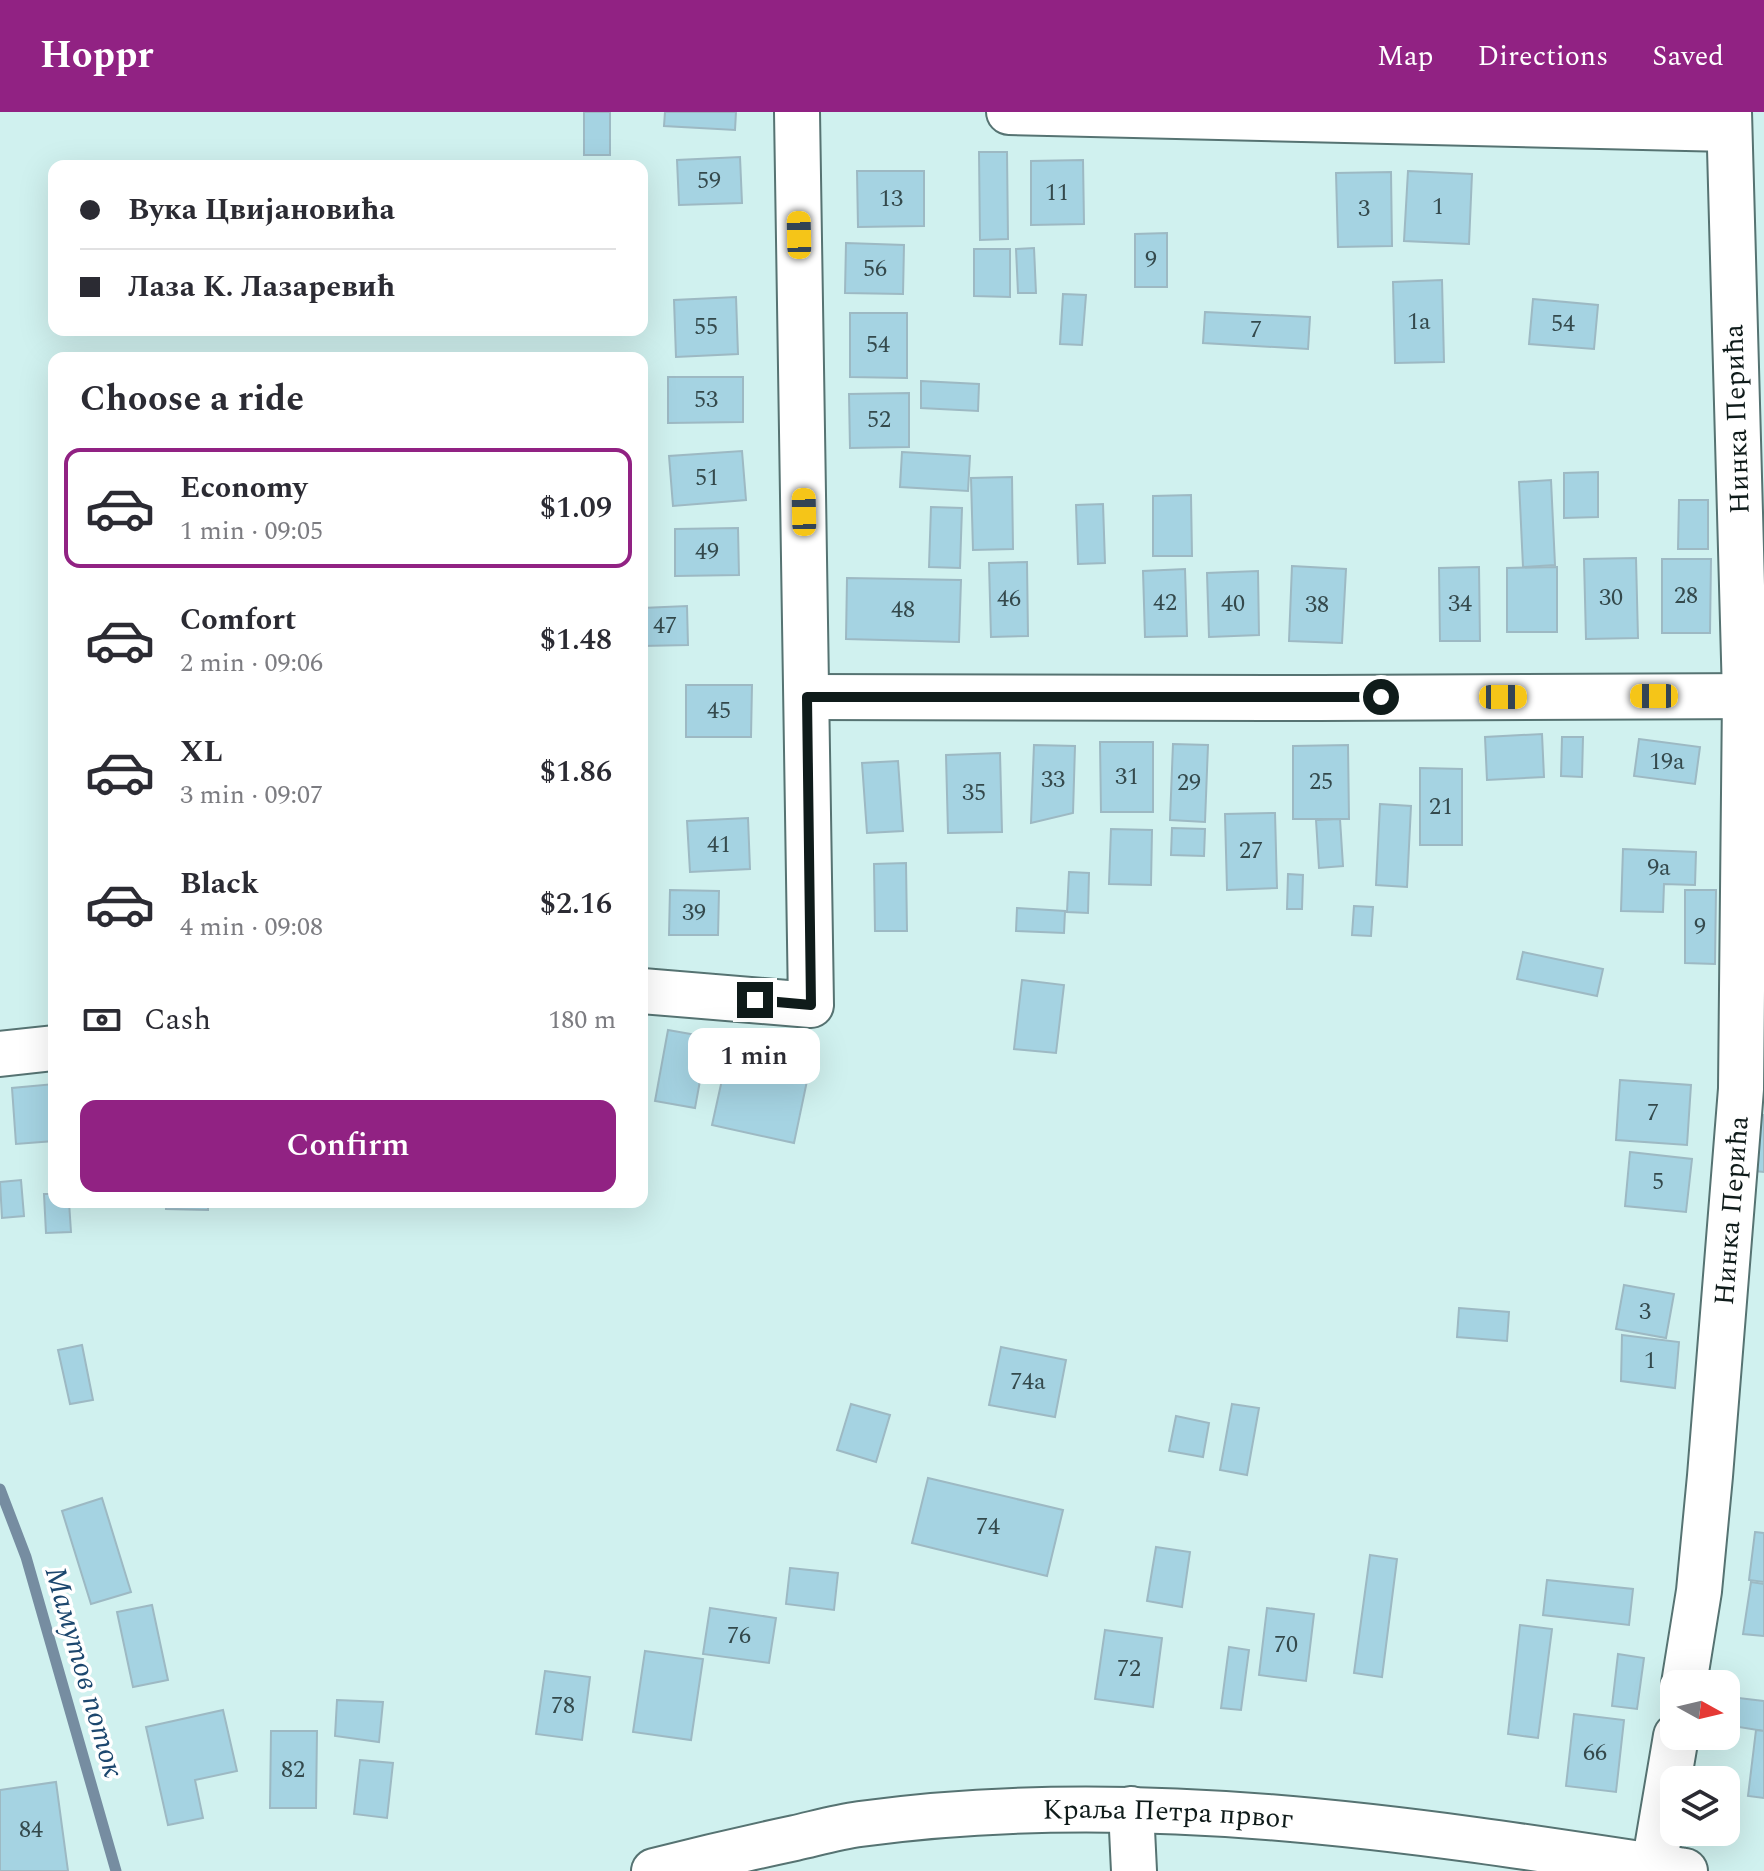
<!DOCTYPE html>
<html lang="en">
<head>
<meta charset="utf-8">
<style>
  body { margin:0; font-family:Spectral,serif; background:#f2f2f3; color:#2b2b33; height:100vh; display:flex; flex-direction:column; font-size:30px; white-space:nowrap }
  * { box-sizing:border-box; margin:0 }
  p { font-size:26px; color:#7c7c81 }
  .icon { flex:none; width:44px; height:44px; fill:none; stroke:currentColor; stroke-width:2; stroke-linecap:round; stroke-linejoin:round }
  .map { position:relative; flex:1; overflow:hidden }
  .side { position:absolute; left:48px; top:240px; width:600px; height:856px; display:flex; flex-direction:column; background:#fff; border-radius:16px; box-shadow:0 8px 32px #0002 }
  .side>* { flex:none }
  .hud { position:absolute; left:48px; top:48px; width:600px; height:176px; border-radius:16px; box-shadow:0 8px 32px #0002; display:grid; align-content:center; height:176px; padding:0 32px; background:#fff }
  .needle { width:52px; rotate:98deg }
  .fabs { position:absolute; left:1660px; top:1558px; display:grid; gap:16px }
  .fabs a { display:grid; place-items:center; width:80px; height:80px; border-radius:16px; background:#fff; box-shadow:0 8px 32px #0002; font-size:40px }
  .end { position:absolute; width:36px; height:36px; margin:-18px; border:10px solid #0f1b1a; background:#fff; box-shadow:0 0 0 4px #fff }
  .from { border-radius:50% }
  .bubble { position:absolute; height:56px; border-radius:16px; background:#fff; box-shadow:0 8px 32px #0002; font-size:26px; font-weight:600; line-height:56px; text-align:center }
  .car { position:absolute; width:24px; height:48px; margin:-24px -12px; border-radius:10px; box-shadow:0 0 6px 2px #0007; background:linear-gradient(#f5c518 24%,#345 0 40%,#f5c518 0 76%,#345 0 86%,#f5c518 0) }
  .hud b { display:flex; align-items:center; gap:28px; height:76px; font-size:30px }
  .hud b+b { border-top:2px solid #e1e1e2 }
  .hud i { width:20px; height:20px; background:#2b2b33 }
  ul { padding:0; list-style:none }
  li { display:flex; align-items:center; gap:24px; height:120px; margin:0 16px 12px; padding:0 16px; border:4px solid transparent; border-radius:16px }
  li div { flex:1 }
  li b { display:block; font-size:30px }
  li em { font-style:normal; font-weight:600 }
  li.selected { border-color:#912283 }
  li>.icon { width:72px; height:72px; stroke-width:1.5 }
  h2 { padding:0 32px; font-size:36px; line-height:96px }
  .pay { display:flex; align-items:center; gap:20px; height:88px; padding:0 32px; font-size:30px }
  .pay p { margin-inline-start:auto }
  .button { display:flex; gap:16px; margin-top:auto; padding:16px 32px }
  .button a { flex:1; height:92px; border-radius:16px; background:#912283; color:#fff; font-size:32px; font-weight:600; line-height:92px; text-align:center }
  header { display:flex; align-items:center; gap:48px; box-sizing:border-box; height:112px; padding:0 40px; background:#912283; color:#fff }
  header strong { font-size:38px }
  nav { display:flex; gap:44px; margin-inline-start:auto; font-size:28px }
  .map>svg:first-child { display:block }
</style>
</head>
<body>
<header>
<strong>Hoppr</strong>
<nav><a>Map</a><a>Directions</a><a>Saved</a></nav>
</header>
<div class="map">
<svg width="1764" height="1759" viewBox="0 0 1764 1759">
  <rect width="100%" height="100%" fill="#d0f1ef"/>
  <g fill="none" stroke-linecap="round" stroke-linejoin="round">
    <polyline stroke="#768da1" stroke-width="11" points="0,1377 26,1445 116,1759"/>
  </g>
  <g fill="#a5d3e2" stroke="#9db9c3" stroke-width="2">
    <rect x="584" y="0" width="26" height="43"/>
    <polygon points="665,0 736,0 735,18 664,14"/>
    <polygon points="979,40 1007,40 1008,127 980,128"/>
    <polygon points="740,45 742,91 679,93 677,48"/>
    <polygon points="1083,48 1084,112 1031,113 1031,49"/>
    <polygon points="857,59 924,59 924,114 858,115"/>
    <polygon points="1408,59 1472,62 1469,132 1404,129"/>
    <polygon points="1391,60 1392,134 1338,135 1336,61"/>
    <polygon points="1167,121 1167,175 1135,175 1135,122"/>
    <polygon points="846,131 904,133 903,182 845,181"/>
    <polygon points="1034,136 1036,181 1018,181 1016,137"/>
    <polygon points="974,137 1010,137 1010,185 974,184"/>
    <polygon points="1442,168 1444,250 1395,251 1393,170"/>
    <polygon points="1063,182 1086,183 1082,233 1060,232"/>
    <polygon points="736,185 738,242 676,245 674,188"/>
    <polygon points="1533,187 1598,193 1594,237 1529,232"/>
    <polygon points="1205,200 1310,205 1308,237 1203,231"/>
    <polygon points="850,201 907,201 907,266 850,265"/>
    <polygon points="668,265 743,265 743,310 668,311"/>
    <polygon points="921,269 979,272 978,299 921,296"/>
    <polygon points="909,281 909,335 850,336 849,282"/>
    <polygon points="742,339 746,388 673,394 669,344"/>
    <polygon points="902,340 970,344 968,379 900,375"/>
    <polygon points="1598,360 1598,405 1564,406 1564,361"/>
    <polygon points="1012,365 1013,437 973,438 971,366"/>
    <polygon points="1551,368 1555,453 1523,455 1519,370"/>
    <polygon points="1191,383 1192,444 1153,444 1153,384"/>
    <polygon points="1679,388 1708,388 1708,437 1678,437"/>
    <polygon points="1103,392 1105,451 1078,452 1076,393"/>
    <polygon points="931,395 962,396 960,456 929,455"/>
    <polygon points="738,416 739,463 675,464 675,417"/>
    <polygon points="1636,446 1638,526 1586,527 1584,447"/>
    <polygon points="1662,447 1711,447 1710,521 1662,521"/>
    <polygon points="1027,450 1028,524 991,525 989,451"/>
    <polygon points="1292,454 1346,457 1342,531 1289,529"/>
    <polygon points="1479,455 1480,529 1440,529 1439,456"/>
    <polygon points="1557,455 1557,520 1507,520 1507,456"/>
    <polygon points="1185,457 1187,524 1145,525 1143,459"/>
    <polygon points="1258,459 1259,523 1209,525 1207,461"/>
    <polygon points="847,466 961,468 959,530 846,527"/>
    <polygon points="687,494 688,533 642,534 642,496"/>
    <polygon points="686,573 752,573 751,625 686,625"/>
    <polygon points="1542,622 1544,665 1487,668 1485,625"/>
    <polygon points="1562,625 1583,625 1582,665 1561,664"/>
    <polygon points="1639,627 1700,635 1695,672 1634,664"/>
    <polygon points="1100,630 1153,630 1153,700 1101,700"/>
    <polygon points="1173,632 1208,633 1205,710 1170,708"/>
    <polygon points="1034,633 1075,634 1073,701 1031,711"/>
    <polygon points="1348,633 1349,707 1293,707 1293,634"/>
    <polygon points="1000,641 1002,720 948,721 946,643"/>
    <polygon points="898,649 903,719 867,721 862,651"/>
    <polygon points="1420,656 1462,657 1462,733 1420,733"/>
    <polygon points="1380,692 1411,694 1407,775 1376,773"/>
    <polygon points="1275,701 1277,776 1227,778 1225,702"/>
    <polygon points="748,706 750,757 690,760 687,709"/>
    <polygon points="1340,707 1343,754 1319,756 1316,708"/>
    <polygon points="1172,716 1205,717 1204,744 1171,743"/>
    <polygon points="1111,717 1152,718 1151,773 1109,772"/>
    <polygon points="1623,737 1696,740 1695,773 1664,772 1663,800 1621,799"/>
    <polygon points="906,751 907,819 875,819 874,752"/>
    <polygon points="1069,760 1089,761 1088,801 1067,800"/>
    <polygon points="1288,762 1303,763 1302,797 1287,797"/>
    <polygon points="670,778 719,779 718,823 669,823"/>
    <polygon points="1685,778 1716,778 1715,852 1685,851"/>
    <polygon points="1354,794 1373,795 1371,824 1352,823"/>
    <polygon points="1017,796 1065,799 1064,821 1016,819"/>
    <polygon points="1523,840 1603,857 1597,884 1517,867"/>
    <polygon points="1022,868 1064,873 1056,941 1014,937"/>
    <polygon points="668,918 708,925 695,996 655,989"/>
    <polygon points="731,927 812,945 794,1031 712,1013"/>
    <polygon points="1620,968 1691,973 1687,1033 1616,1028"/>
    <polygon points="54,972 54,1029 16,1032 12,976"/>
    <polygon points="1761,1003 1764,1003 1764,1060 1755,1059"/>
    <polygon points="1630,1040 1692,1047 1686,1100 1625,1094"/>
    <polygon points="21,1068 24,1104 2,1106 0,1070"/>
    <polygon points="44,1082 54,1082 54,1090 69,1090 71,1120 46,1121"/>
    <polygon points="166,1090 208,1090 208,1098 166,1097"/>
    <polygon points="1624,1173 1674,1182 1666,1226 1616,1217"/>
    <polygon points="1459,1196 1509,1200 1507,1229 1457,1225"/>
    <polygon points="1622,1223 1679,1230 1675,1276 1621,1269"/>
    <polygon points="82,1233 93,1288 70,1292 58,1238"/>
    <polygon points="1001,1235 1066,1248 1055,1305 989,1293"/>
    <polygon points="851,1292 890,1303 876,1350 837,1338"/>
    <polygon points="1232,1292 1259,1296 1247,1363 1220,1358"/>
    <polygon points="1176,1304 1209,1311 1203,1345 1169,1339"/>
    <polygon points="928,1366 1063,1398 1047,1464 912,1431"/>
    <polygon points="102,1386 131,1480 91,1492 62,1399"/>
    <polygon points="1755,1420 1764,1421 1764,1470 1749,1468"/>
    <polygon points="1156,1435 1190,1440 1182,1495 1147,1489"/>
    <polygon points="1370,1443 1397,1447 1382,1565 1354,1561"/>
    <polygon points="790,1456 838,1461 834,1498 786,1492"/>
    <polygon points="1547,1468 1633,1477 1629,1513 1543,1503"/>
    <polygon points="1751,1470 1764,1472 1764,1524 1743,1522"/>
    <polygon points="152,1493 168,1568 133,1575 117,1500"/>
    <polygon points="710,1496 776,1506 769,1551 703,1542"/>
    <polygon points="1267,1496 1314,1502 1306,1569 1259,1563"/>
    <polygon points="1520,1513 1552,1517 1538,1626 1508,1622"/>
    <polygon points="1105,1518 1162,1526 1153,1595 1095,1587"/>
    <polygon points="1229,1535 1249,1538 1241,1598 1221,1596"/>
    <polygon points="645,1539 703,1547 691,1628 633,1620"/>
    <polygon points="1618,1542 1644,1546 1637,1597 1612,1594"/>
    <polygon points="545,1559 590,1565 582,1628 536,1622"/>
    <polygon points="1730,1585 1764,1589 1764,1619 1726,1613"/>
    <polygon points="337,1588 383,1590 379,1630 335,1624"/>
    <polygon points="223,1598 237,1659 195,1668 203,1706 168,1713 146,1615"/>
    <polygon points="1574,1602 1624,1608 1616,1680 1566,1674"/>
    <polygon points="1756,1618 1764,1619 1764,1686 1748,1684"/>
    <polygon points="271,1619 317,1619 316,1696 270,1696"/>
    <polygon points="360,1648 393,1651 387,1706 354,1702"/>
    <polygon points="56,1670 68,1759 0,1759 0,1678"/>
  </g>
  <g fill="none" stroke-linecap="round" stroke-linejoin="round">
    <defs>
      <g id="minor">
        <polyline points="1009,0 1729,17"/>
        <polyline points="807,585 1321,586 1764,584"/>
        <polyline points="642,879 811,893 797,0"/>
        <polyline points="0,942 54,936"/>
        <path id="s1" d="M1684,1572L1699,1479L1710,1364L1741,977L1745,583L1729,0"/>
        <polyline points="1131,1697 1134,1759"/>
        <polyline points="1654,1754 1676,1624"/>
      </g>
      <g id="tertiary">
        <path id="s2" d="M654,1759C701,1747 748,1736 795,1726C817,1721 838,1715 860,1712C1136,1674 1412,1717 1685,1759"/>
      </g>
    </defs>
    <use href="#minor" stroke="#567372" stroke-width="48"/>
    <use href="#tertiary" stroke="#567372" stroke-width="48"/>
    <use href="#minor" stroke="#fff" stroke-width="44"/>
    <use href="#tertiary" stroke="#fff" stroke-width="44"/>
  </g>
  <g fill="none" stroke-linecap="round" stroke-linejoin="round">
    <polyline stroke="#0f1b1a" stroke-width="10" points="755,888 811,893 807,585 1381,585"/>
  </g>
  <g text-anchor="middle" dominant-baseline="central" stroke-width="7" stroke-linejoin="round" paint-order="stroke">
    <g font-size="24" fill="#34494c">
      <text x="709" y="69">59</text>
      <text x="1057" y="81">11</text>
      <text x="891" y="87">13</text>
      <text x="1438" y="95">1</text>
      <text x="1364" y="97">3</text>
      <text x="1151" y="148">9</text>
      <text x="875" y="157">56</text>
      <text x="1419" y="210">1a</text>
      <text x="1563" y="212">54</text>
      <text x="706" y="215">55</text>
      <text x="1256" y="218">7</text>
      <text x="878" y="233">54</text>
      <text x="706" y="288">53</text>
      <text x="879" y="308">52</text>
      <text x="707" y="366">51</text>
      <text x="707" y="440">49</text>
      <text x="1686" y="484">28</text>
      <text x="1611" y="486">30</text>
      <text x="1009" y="487">46</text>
      <text x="1165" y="491">42</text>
      <text x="1233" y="492">40</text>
      <text x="1460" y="492">34</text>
      <text x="1317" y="493">38</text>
      <text x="903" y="498">48</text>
      <text x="665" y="514">47</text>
      <text x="719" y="599">45</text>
      <text x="1667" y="650">19a</text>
      <text x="1127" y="665">31</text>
      <text x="1053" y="668">33</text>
      <text x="1321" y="670">25</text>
      <text x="1189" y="671">29</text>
      <text x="974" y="681">35</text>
      <text x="1441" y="695">21</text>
      <text x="719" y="733">41</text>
      <text x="1251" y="739">27</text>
      <text x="1659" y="756">9a</text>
      <text x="694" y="801">39</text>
      <text x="1700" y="815">9</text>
      <text x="1653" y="1001">7</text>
      <text x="1658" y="1070">5</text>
      <text x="1645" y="1200">3</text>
      <text x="1650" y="1249">1</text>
      <text x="1028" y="1270">74a</text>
      <text x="988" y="1415">74</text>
      <text x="739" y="1524">76</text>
      <text x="1286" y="1533">70</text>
      <text x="1129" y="1557">72</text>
      <text x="563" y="1594">78</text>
      <text x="1595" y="1641">66</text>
      <text x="293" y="1658">82</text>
      <text x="31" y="1718">84</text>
    </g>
    <g font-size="28" fill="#0f1b1a" stroke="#fff">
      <text transform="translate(1737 307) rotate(-92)">Нинка Перића</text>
      <text stroke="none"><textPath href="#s1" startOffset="476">Нинка Перића</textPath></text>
      <text stroke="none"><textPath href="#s2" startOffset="520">Краља Петра првог</textPath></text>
    </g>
    <g font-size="30" font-style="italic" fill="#1c476e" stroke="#fff">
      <text transform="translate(84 1560) rotate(74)">Мамутов поток</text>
    </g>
  </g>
</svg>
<div class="fabs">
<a><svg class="needle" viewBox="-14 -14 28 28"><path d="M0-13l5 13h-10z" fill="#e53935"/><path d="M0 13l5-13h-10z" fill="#7c7c81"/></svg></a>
<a><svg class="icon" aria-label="layers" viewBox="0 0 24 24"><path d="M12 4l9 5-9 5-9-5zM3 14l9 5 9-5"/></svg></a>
</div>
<i class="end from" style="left:1381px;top:585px"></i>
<i class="end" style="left:755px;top:888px"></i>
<div class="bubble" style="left:688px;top:916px;width:132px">1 min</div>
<i class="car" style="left:799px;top:123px;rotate:359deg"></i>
<i class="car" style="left:804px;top:400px;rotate:359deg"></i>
<i class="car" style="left:1654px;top:584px;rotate:270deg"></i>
<i class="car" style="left:1503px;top:585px;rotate:90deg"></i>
<div class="hud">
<b><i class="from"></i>Вука Цвијановића</b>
<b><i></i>Лаза К. Лазаревић</b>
</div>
<section class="side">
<h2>Choose a ride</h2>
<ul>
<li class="selected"><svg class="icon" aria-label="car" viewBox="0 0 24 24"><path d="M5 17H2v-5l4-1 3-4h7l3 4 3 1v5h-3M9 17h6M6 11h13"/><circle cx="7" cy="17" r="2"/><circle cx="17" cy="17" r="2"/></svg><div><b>Economy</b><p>1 min · 09:05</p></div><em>$1.09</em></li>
<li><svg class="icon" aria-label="car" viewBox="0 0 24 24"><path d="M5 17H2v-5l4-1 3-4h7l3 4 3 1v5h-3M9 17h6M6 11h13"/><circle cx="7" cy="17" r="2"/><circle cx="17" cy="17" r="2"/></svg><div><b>Comfort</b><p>2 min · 09:06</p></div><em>$1.48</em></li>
<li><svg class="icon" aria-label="car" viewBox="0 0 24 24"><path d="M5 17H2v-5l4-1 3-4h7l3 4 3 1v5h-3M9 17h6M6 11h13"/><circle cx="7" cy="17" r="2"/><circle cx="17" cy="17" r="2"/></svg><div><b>XL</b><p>3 min · 09:07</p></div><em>$1.86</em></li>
<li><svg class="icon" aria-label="car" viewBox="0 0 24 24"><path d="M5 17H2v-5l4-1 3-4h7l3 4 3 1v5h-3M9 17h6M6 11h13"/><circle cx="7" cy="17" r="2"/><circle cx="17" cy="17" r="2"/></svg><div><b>Black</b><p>4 min · 09:08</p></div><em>$2.16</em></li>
</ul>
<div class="pay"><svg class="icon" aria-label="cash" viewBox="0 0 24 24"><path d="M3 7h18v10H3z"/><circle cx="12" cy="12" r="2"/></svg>Cash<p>180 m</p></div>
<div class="button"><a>Confirm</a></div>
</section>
</div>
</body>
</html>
